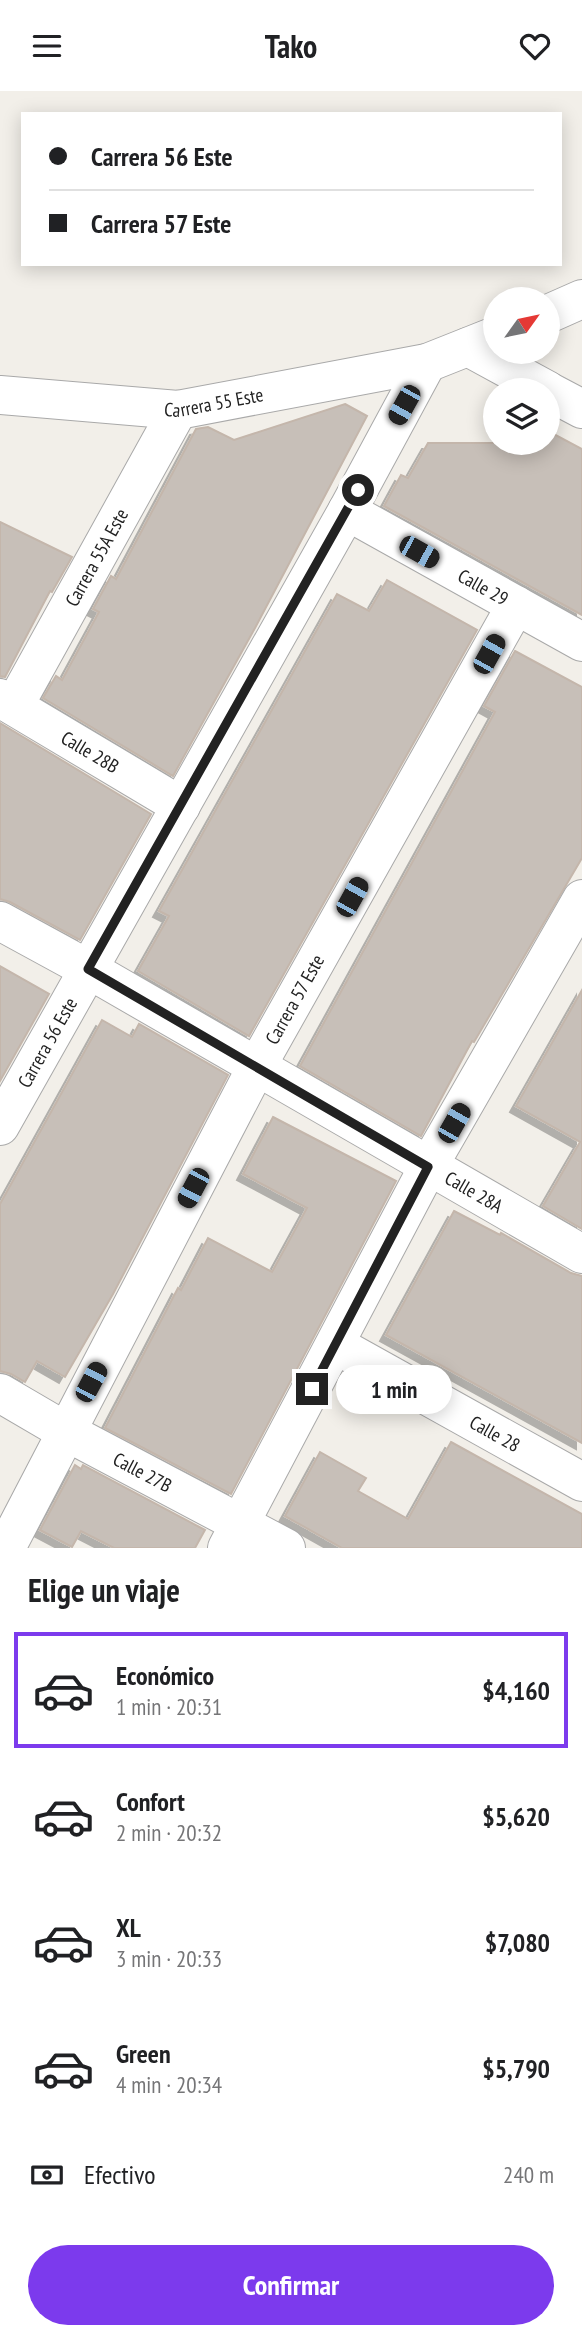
<!DOCTYPE html>
<html lang="es">
<head>
<meta charset="utf-8">
<style>
  body { margin:0; font-family:"PT Sans Narrow",sans-serif; background:#f6f6f6; color:#202124; height:100vh; display:flex; flex-direction:column; font-size:26px; white-space:nowrap }
  * { box-sizing:border-box; margin:0 }
  p { font-size:23px; color:#757577 }
  .icon { flex:none; width:38px; height:38px; fill:none; stroke:currentColor; stroke-width:2; stroke-linecap:round; stroke-linejoin:round }
  .map { position:relative; height:1457px; overflow:hidden }
  .side { display:flex; flex-direction:column; background:#fff; flex:1 }
  .side>* { flex:none }
  .banner { position:absolute; left:21px; top:21px; width:541px; height:154px; border-radius:0px; box-shadow:0 4px 18px #0003; display:grid; align-content:center; height:154px; padding:0 28px; background:#fff }
  .needle { width:46px; rotate:57deg }
  .buttons { position:absolute; left:483px; top:196px; display:grid; gap:14px }
  .buttons a { display:grid; place-items:center; width:77px; height:77px; border-radius:50%; background:#fff; box-shadow:0 4px 18px #0003; font-size:35px }
  .end { position:absolute; width:32px; height:32px; margin:-16px; border:9px solid #222; background:#fff; box-shadow:0 0 0 4px #fff }
  .from { border-radius:50% }
  .bubble { position:absolute; height:49px; border-radius:24px; background:#fff; box-shadow:0 4px 18px #0003; font-size:23px; font-weight:700; line-height:49px; text-align:center }
  .car { position:absolute; width:21px; height:42px; margin:-21px -10px; border-radius:9px; box-shadow:0 0 5px 2px #0007; background:linear-gradient(#222 24%,#8ab4d8 0 40%,#222 0 76%,#8ab4d8 0 86%,#222 0) }
  .banner b { display:flex; align-items:center; gap:24px; height:66px; font-size:26px }
  .banner b+b { border-top:2px solid #e0e0e0 }
  .banner i { width:18px; height:18px; background:#202124 }
  ul { padding:0; list-style:none }
  li { display:flex; align-items:center; gap:21px; height:116px; margin:0 14px 10px; padding:0 14px; border:4px solid transparent; border-radius:0px }
  li div { flex:1 }
  li b { display:block; font-size:26px }
  li em { font-style:normal; font-weight:700 }
  li.active { border-color:#7c3aed }
  li>.icon { width:63px; height:63px; stroke-width:1.5 }
  h2 { padding:0 28px; font-size:32px; line-height:84px }
  .pay { display:flex; align-items:center; gap:18px; height:77px; padding:0 28px; font-size:26px }
  .pay p { margin-inline-start:auto }
  .action { display:flex; gap:14px; margin-top:auto; padding:14px 28px }
  .action a { flex:1; height:80px; border-radius:42px; background:#7c3aed; color:#fff; font-size:28px; font-weight:700; line-height:80px; text-align:center }
  header { display:flex; justify-content:space-between; align-items:center; height:91px; padding:0 28px; background:#fff; font-size:32px; font-weight:700 }
  .map>svg:first-child { display:block }
</style>
</head>
<body>
<header><svg class="icon" aria-label="menu" viewBox="0 0 24 24"><path d="M4 6h16M4 12h16M4 18h16"/></svg>Tako<svg class="icon" aria-label="heart" viewBox="0 0 24 24"><path d="M12 20l-8-8c-3-5 5-10 8-4 3-6 11-1 8 4z"/></svg></header>
<div class="map">
<svg width="582" height="1457" viewBox="0 0 582 1457">
  <defs>
    <filter id="shadow"><feDropShadow dx="-6" dy="6" stdDeviation="0" flood-color="#0004"/></filter>
  </defs>
  <rect width="100%" height="100%" fill="#f2efe9"/>
  <g fill="#c7bfb8" stroke="#c4b6ab" stroke-width="2" filter="url(#shadow)">
    <polygon points="345,313 367,325 255,537 173,685 43,607 56,585 62,589 99,521 93,518 111,485 116,488 196,338 208,336 234,349"/>
    <polygon points="548,340 582,358 582,524 384,415 401,384 408,387 428,352 548,352"/>
    <polygon points="0,431 72,466 52,501 50,500 5,586 0,585"/>
    <polygon points="387,489 477,539 249,945 138,880 169,825 159,820 337,503 369,520"/>
    <polygon points="515,560 582,596 582,767 474,951 472,950 421,1045 300,975 495,621 484,615"/>
    <polygon points="0,632 151,723 80,849 10,811 0,808"/>
    <polygon points="0,875 49,903 0,990"/>
    <polygon points="582,899 582,1138 543,1115 580,1051 516,1015"/>
    <polygon points="102,929 132,946 139,933 228,984 113,1203 65,1286 37,1270 25,1291 11,1283 0,1280 0,1113"/>
    <polygon points="273,1026 396,1090 231,1403 105,1337 178,1197 181,1199 208,1147 272,1181 307,1117 243,1083"/>
    <polygon points="454,1120 500,1144 501,1142 571,1182 582,1185 582,1352 386,1244"/>
    <polygon points="451,1351 582,1423 582,1457 342,1457 285,1425 320,1361 366,1387 358,1400 408,1428"/>
    <polygon points="75,1374 81,1378 83,1374 205,1439 195,1457 114,1457 81,1440 72,1456 40,1439"/>
  </g>
  <g fill="none" stroke-linecap="round" stroke-linejoin="round">
    <defs>
      <g id="minor">
        <polyline points="548,223 582,208"/>
        <polyline points="468,256 547,299"/>
        <polyline points="548,300 582,318"/>
        <path id="s1" d="M0,304L178,319L427,272L495,245"/>
        <path id="s2" d="M347,420L582,551"/>
        <path id="s3" d="M0,607L181,715"/>
        <path id="s4" d="M14,615L178,319"/>
        <path id="s5" d="M0,830L88,878L582,1163"/>
        <path id="s6" d="M0,1035L347,420L427,272"/>
        <path id="s7" d="M336,1254L582,1391"/>
        <path id="s8" d="M0,1302L65,1340L286,1457"/>
        <path id="s9" d="M6,1457L257,975L516,514"/>
        <polyline points="227,1457 428,1076 582,808"/>
      </g>
    </defs>
    <use href="#minor" stroke="#a9a9a9" stroke-width="40"/>
    <use href="#minor" stroke="#fff" stroke-width="38"/>
  </g>
  <g fill="none" stroke-linecap="round" stroke-linejoin="round">
    <polyline stroke="#222" stroke-width="9" points="312,1298 428,1076 88,878 358,399"/>
  </g>
  <g text-anchor="middle" dominant-baseline="central" stroke-width="6" stroke-linejoin="round" paint-order="stroke">
    <g font-size="19" fill="#222" stroke="#fff">
      <text stroke="none"><textPath href="#s1" startOffset="215">Carrera 55 Este</textPath></text>
      <text stroke="none"><textPath href="#s4" startOffset="170">Carrera 55A Este</textPath></text>
      <text stroke="none"><textPath href="#s2" startOffset="156">Calle 29</textPath></text>
      <text stroke="none"><textPath href="#s3" startOffset="105">Calle 28B</textPath></text>
      <text stroke="none"><textPath href="#s9" startOffset="620">Carrera 57 Este</textPath></text>
      <text stroke="none"><textPath href="#s6" startOffset="96">Carrera 56 Este</textPath></text>
      <text stroke="none"><textPath href="#s5" startOffset="546">Calle 28A</textPath></text>
      <text stroke="none"><textPath href="#s7" startOffset="182">Calle 28</textPath></text>
      <text stroke="none"><textPath href="#s8" startOffset="163">Calle 27B</textPath></text>
    </g>
  </g>
</svg>
<div class="buttons">
<a><svg class="needle" viewBox="-14 -14 28 28"><path d="M0-13l5 13h-10z" fill="#e53935"/><path d="M0 13l5-13h-10z" fill="#757577"/></svg></a>
<a><svg class="icon" aria-label="layers" viewBox="0 0 24 24"><path d="M12 4l9 5-9 5-9-5zM3 14l9 5 9-5"/></svg></a>
</div>
<i class="end from" style="left:358px;top:399px"></i>
<i class="end" style="left:312px;top:1298px"></i>
<div class="bubble" style="left:336px;top:1274px;width:116px">1 min</div>
<i class="car" style="left:404px;top:314px;rotate:209deg"></i>
<i class="car" style="left:419px;top:461px;rotate:119deg"></i>
<i class="car" style="left:489px;top:563px;rotate:29deg"></i>
<i class="car" style="left:352px;top:806px;rotate:29deg"></i>
<i class="car" style="left:454px;top:1032px;rotate:30deg"></i>
<i class="car" style="left:193px;top:1097px;rotate:208deg"></i>
<i class="car" style="left:91px;top:1291px;rotate:28deg"></i>
<div class="banner">
<b><i class="from"></i>Carrera 56 Este</b>
<b><i></i>Carrera 57 Este</b>
</div>
</div>
<section class="side">
<h2>Elige un viaje</h2>
<ul>
<li class="active"><svg class="icon" aria-label="car" viewBox="0 0 24 24"><path d="M5 17H2v-5l4-1 3-4h7l3 4 3 1v5h-3M9 17h6M6 11h13"/><circle cx="7" cy="17" r="2"/><circle cx="17" cy="17" r="2"/></svg><div><b>Económico</b><p>1 min · 20:31</p></div><em>$4,160</em></li>
<li><svg class="icon" aria-label="car" viewBox="0 0 24 24"><path d="M5 17H2v-5l4-1 3-4h7l3 4 3 1v5h-3M9 17h6M6 11h13"/><circle cx="7" cy="17" r="2"/><circle cx="17" cy="17" r="2"/></svg><div><b>Confort</b><p>2 min · 20:32</p></div><em>$5,620</em></li>
<li><svg class="icon" aria-label="car" viewBox="0 0 24 24"><path d="M5 17H2v-5l4-1 3-4h7l3 4 3 1v5h-3M9 17h6M6 11h13"/><circle cx="7" cy="17" r="2"/><circle cx="17" cy="17" r="2"/></svg><div><b>XL</b><p>3 min · 20:33</p></div><em>$7,080</em></li>
<li><svg class="icon" aria-label="car" viewBox="0 0 24 24"><path d="M5 17H2v-5l4-1 3-4h7l3 4 3 1v5h-3M9 17h6M6 11h13"/><circle cx="7" cy="17" r="2"/><circle cx="17" cy="17" r="2"/></svg><div><b>Green</b><p>4 min · 20:34</p></div><em>$5,790</em></li>
</ul>
<div class="pay"><svg class="icon" aria-label="cash" viewBox="0 0 24 24"><path d="M3 7h18v10H3z"/><circle cx="12" cy="12" r="2"/></svg>Efectivo<p>240 m</p></div>
<div class="action"><a>Confirmar</a></div>
</section>
</body>
</html>
